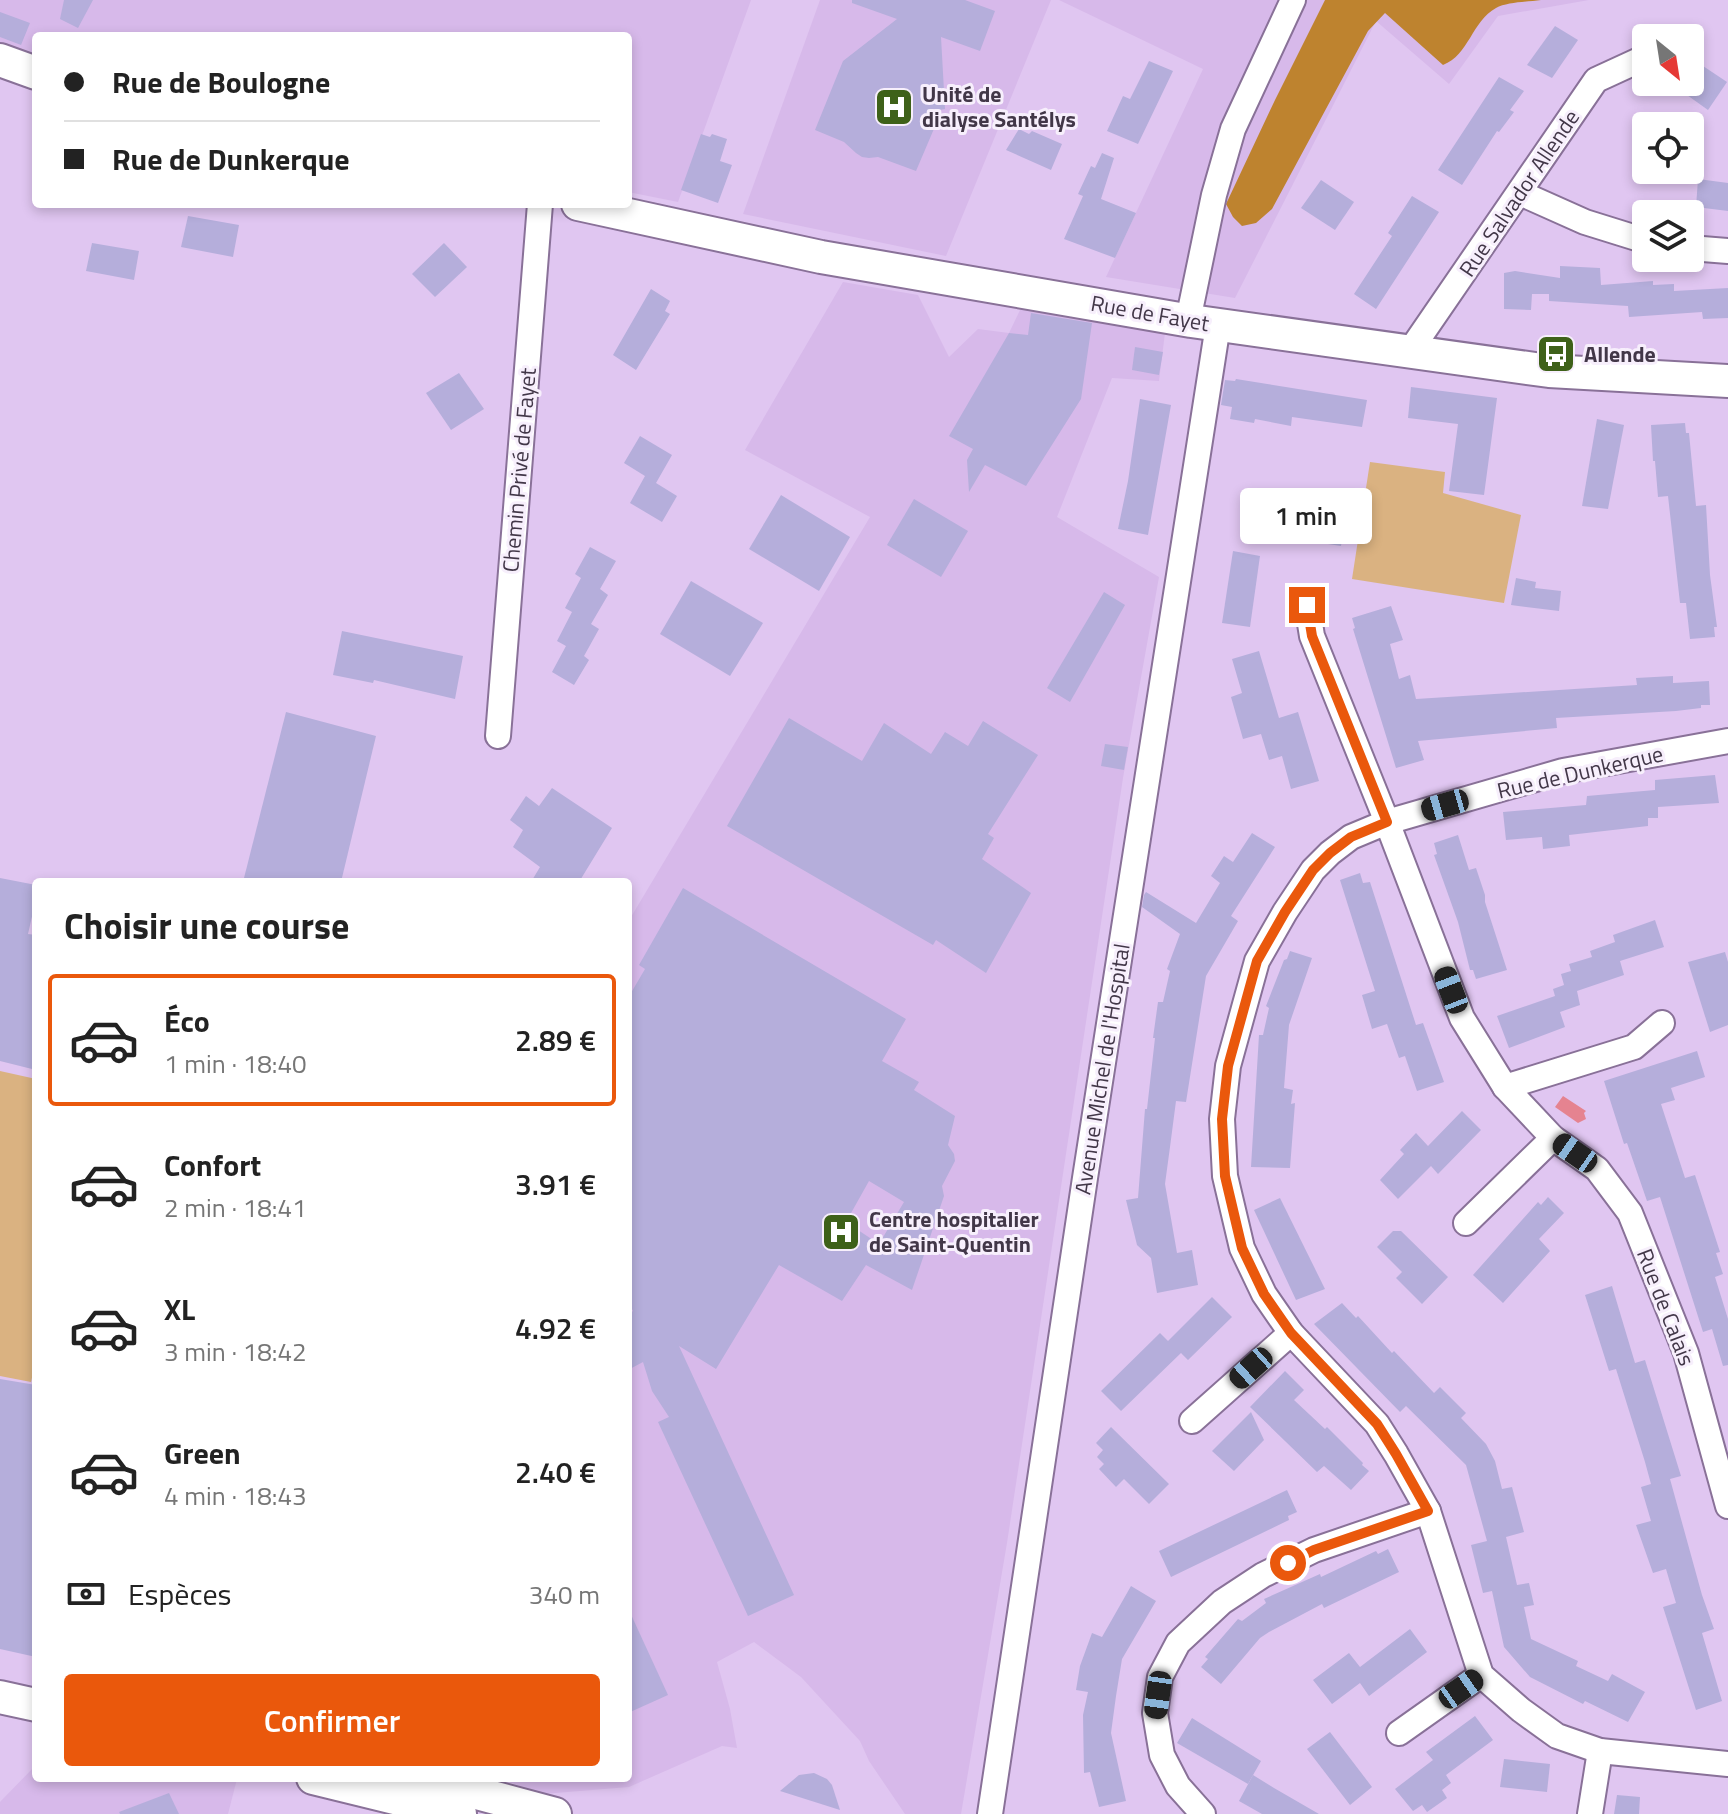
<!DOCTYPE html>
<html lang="fr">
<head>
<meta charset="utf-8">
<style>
  body { margin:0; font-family:"Titillium Web",sans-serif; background:#f6f6f6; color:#222; height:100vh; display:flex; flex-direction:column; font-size:30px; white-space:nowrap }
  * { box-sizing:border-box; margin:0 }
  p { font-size:26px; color:#767676 }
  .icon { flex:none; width:44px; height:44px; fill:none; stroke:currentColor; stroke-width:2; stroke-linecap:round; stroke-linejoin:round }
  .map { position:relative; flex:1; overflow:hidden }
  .sheet { position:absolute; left:32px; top:878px; width:600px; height:904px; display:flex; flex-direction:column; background:#fff; border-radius:8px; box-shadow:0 4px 12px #0003 }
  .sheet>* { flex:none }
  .hud { position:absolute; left:32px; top:32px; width:600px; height:176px; border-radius:8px; box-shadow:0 4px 12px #0003; display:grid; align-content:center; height:176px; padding:0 32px; background:#fff }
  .needle { width:52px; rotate:150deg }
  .controls { position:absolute; left:1632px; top:24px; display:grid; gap:16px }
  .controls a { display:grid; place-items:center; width:72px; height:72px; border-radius:8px; background:#fff; box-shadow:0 4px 12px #0003; font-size:40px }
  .end { position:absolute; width:36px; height:36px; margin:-18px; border:10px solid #ea580c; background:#fff; box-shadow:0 0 0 4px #fff }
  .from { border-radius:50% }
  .bubble { position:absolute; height:56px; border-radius:8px; background:#fff; box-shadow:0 4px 12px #0003; font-size:26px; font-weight:600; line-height:56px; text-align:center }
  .car { position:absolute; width:24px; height:48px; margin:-24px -12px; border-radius:10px; box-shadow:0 0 6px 2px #0007; background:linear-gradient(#222 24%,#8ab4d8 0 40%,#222 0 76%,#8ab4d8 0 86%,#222 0) }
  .hud b { display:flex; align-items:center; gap:28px; height:76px; font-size:30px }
  .hud b+b { border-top:2px solid #e0e0e0 }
  .hud i { width:20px; height:20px; background:#222 }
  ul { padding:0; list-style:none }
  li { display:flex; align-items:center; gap:24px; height:132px; margin:0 16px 12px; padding:0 16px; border:4px solid transparent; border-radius:8px }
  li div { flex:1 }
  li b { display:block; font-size:30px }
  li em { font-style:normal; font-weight:600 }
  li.current { border-color:#ea580c }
  li>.icon { width:72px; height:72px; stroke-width:1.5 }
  h2 { padding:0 32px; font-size:36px; line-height:96px }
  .pay { display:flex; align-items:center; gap:20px; height:88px; padding:0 32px; font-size:30px }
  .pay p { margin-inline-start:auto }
  .button { display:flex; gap:16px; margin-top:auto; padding:16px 32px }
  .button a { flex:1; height:92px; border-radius:8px; background:#ea580c; color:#fff; font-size:32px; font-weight:600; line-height:92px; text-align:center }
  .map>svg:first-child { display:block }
</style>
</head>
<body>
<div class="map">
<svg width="1728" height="1814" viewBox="0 0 1728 1814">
  <rect width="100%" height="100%" fill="#e0c6f1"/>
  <g fill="#d7b9ea">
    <polygon points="0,0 751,0 678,202 628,192 628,36 36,36 36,55 0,44"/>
    <polygon points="820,0 1051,0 946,256 743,214"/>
    <polygon points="1059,0 1589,0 1498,16 1449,84 1376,21 1235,298 1106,277 1203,69"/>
    <polygon points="843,282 918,295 949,357 978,329 1009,333 1021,308 1165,333 1159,381 1112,378 1057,517 1159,577 1123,778 1007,1543 961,1814 905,1814 869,1761 860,1741 801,1677 754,1642 717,1662 730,1709 737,1748 722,1746 629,1787 543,1794 497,1778 628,1778 628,922 870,517 745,450"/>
    <polygon points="36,1765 36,1778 237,1779 228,1814 0,1814 0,1802"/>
  </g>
  <g fill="#dab281">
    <polygon points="1370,462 1445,472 1443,493 1521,515 1504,603 1352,579"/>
    <polygon points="0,1071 36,1079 36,1361 31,1382 0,1376"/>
  </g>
  <path fill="#be832f" d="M1325,0H1541C1527,2 1507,2 1496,8C1472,21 1469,55 1443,65L1385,13L1368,31L1272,209L1256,223L1242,226L1233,217L1226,204L1275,100Z"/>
  <polygon fill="#e58390" points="1563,1096 1586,1111 1584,1113 1586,1119 1578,1123 1555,1107"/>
  <g fill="#b5aedb" fill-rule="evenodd">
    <polygon points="64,0 93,0 78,28 60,19"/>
    <polygon points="852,0 965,0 995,11 980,51 941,37 945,109 939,110 939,117 916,171 878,157 869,158 862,157 856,153 844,142 815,130 843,61 897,19 852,3"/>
    <polygon points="0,12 30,23 21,45 0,37"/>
    <polygon points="1555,26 1578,40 1552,78 1527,65"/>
    <polygon points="1149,61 1173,71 1138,144 1107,131 1123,96 1130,99"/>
    <polygon points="1703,66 1727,82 1708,110 1687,95"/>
    <polygon points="1499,77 1524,91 1510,110 1514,112 1499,132 1497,131 1462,185 1438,170"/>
    <polygon points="1019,129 1029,134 1032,131 1062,144 1051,170 1006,150"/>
    <polygon points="701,134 710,137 712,134 727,139 720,161 732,165 718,203 681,190"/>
    <polygon points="1102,153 1114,158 1101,199 1136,213 1115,258 1064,239 1083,196 1078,194 1091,166 1095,168"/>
    <polygon points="1698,179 1728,183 1728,211 1696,207"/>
    <polygon points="1321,180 1354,202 1335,230 1301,208"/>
    <polygon points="1412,196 1439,212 1376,309 1354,294 1392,236 1388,233"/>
    <polygon points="188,216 239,225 233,257 181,247"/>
    <polygon points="92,243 139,251 134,280 86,271"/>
    <polygon points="444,243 467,267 435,297 412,274"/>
    <polygon points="1560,266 1600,268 1601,285 1653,281 1653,285 1674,284 1674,291 1728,288 1728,318 1703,319 1702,312 1629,317 1628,306 1549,301 1549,294 1532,294 1531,310 1504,309 1504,273 1515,271 1560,278"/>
    <polygon points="651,289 670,301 665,311 670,314 636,370 613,355"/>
    <polygon points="1031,313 1092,323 1081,399 1026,486 985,465 969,492 967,460 973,449 949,436 1009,333 1028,335"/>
    <polygon points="1135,347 1163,352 1159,375 1132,370"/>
    <polygon points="459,373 484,409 451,430 426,393"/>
    <polygon points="1236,379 1367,400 1362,427 1292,417 1291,426 1255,419 1254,423 1230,419 1232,407 1221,405 1225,380 1235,381"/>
    <polygon points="1411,387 1497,398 1484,495 1449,491 1458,424 1408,418"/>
    <polygon points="1140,399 1171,405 1148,535 1118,529 1128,481"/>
    <polygon points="1597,419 1624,425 1608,509 1582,506"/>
    <polygon points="1685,423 1686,433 1689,433 1696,506 1706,505 1710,575 1717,627 1714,627 1715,637 1690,639 1686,603 1680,603 1668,496 1658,497 1655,461 1653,461 1651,425"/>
    <polygon points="640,436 672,455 656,483 677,496 662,522 630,503 645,476 624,463"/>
    <polygon points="781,495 850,537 819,591 749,549"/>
    <polygon points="914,499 968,531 941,577 887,545"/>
    <polygon points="1286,510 1346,520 1341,546 1282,537"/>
    <polygon points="590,547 616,561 600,589 608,595 591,624 599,629 584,656 589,660 574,685 552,672 566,646 557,641 572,612 565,608 581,578 575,574"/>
    <polygon points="1233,551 1260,556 1250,627 1222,623"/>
    <polygon points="1516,578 1536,582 1535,588 1561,591 1559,611 1511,605"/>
    <polygon points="691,581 763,623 730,676 660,634"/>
    <polygon points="1104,592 1125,605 1070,702 1047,688"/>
    <polygon points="1391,606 1403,640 1390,644 1399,679 1410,675 1416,699 1637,685 1636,678 1673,676 1673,683 1709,681 1710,705 1701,705 1701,708 1676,711 1556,718 1557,728 1418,741 1424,760 1396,768 1353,629 1355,628 1352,618"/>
    <polygon points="342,631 463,656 455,699 374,680 373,683 333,675"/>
    <polygon points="1259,651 1279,718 1298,712 1319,781 1291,789 1282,756 1269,760 1261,734 1243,739 1231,697 1242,693 1232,659"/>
    <polygon points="286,712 376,736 341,882 243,882"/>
    <polygon points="789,718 862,761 884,723 931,754 945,732 968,746 983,721 1038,755 988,834 994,838 982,859 1031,893 986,973 936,940 933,945 727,826"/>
    <polygon points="1105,744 1128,747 1124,770 1101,766"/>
    <polygon points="1715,775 1719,803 1658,807 1658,818 1648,818 1648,826 1569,835 1570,846 1543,849 1542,837 1506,840 1503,812 1586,805 1587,796 1655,790 1655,780"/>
    <polygon points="552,788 612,828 579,882 531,882 540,867 513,847 523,830 510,820 526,796 539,806"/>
    <polygon points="1252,833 1275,847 1231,916 1238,921 1206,976 1186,1102 1176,1101 1170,1147 1165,1184 1177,1253 1192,1250 1198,1285 1157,1293 1151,1258 1137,1245 1126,1200 1138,1198 1145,1109 1147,1109 1155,1038 1153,1038 1158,1002 1163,1002 1170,971 1167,969 1180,934 1142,907 1144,895 1146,892 1196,923 1220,883 1211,876 1224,856 1233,862"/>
    <polygon points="1458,835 1469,870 1476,868 1485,895 1485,902 1507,970 1476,979 1473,970 1470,970 1458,922 1434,855 1437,854 1434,843"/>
    <polygon points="1360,873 1363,883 1370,882 1416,1025 1423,1023 1444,1082 1417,1091 1405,1056 1399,1058 1387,1024 1372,1029 1362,995 1375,991 1340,880"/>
    <polygon points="0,878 36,885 36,899 28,934 36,935 36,1070 0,1061"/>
    <path d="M683,888L906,1019L882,1061L919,1082L914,1090L955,1116L948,1145L954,1154L955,1161L942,1186L944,1196L912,1290L866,1265L842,1301L779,1265L716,1369L679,1346L794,1595L748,1616L658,1422L669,1417L652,1391L643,1362L628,1370V1323L633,1310L628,1308V998L645,969L639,965ZM869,1181L904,1202L879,1244L846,1222Z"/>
    <polygon points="1655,920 1664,947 1620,961 1624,975 1577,991 1580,1005 1560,1012 1565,1027 1509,1048 1497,1016 1555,996 1553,989 1564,985 1561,974 1571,971 1569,964 1592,957 1590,951 1615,942 1613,935"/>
    <polygon points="1290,951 1312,958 1289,1025 1284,1088 1293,1090 1291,1104 1295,1103 1290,1168 1251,1167 1259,1035 1263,1035 1269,1008 1266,1006 1284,960 1287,959"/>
    <polygon points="1725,952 1728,962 1728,1025 1710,1032 1688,962"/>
    <polygon points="1697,1051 1705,1077 1671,1088 1675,1100 1661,1104 1685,1178 1695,1175 1720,1252 1716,1253 1723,1274 1715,1277 1728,1319 1728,1365 1723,1366 1712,1329 1703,1332 1660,1197 1647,1201 1627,1143 1624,1144 1604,1081"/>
    <polygon points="1462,1111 1481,1130 1438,1174 1431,1166 1398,1199 1380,1180 1404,1154 1400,1150 1416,1133 1428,1146"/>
    <polygon points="1548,1197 1564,1213 1539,1239 1550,1251 1503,1303 1473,1275 1538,1202 1541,1205"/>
    <polygon points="1280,1198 1325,1289 1296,1300 1254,1210"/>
    <polygon points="1393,1231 1401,1231 1448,1277 1422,1304 1396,1278 1402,1272 1377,1247"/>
    <polygon points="1612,1286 1635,1363 1645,1360 1681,1476 1670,1479 1702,1595 1714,1629 1702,1633 1722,1701 1696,1710 1663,1607 1676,1603 1666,1569 1653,1573 1636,1525 1651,1521 1641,1487 1651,1484 1645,1462 1616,1369 1609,1371 1585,1295"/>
    <polygon points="1212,1297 1232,1317 1188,1360 1181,1353 1121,1411 1101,1391 1160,1333 1168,1341"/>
    <polygon points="1342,1303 1356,1318 1358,1316 1392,1353 1394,1351 1434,1393 1440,1387 1466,1413 1461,1418 1486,1444 1495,1461 1502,1489 1512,1487 1524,1532 1506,1537 1517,1585 1529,1583 1534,1605 1524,1607 1531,1639 1578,1661 1576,1666 1608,1681 1612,1674 1645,1692 1628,1722 1585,1701 1583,1704 1530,1677 1504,1647 1492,1591 1483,1593 1471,1545 1487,1541 1466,1465 1406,1406 1400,1412 1314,1324"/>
    <polygon points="1285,1371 1304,1390 1294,1400 1325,1429 1327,1427 1363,1463 1362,1465 1369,1471 1351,1490 1324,1466 1317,1472 1250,1407"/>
    <polygon points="0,1379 36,1385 36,1657 0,1649"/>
    <polygon points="1251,1412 1264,1440 1234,1471 1212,1451"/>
    <polygon points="1111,1427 1169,1484 1149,1504 1124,1479 1116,1487 1099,1469 1104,1464 1097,1457 1103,1450 1096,1443"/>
    <polygon points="1287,1490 1297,1512 1288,1516 1289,1520 1171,1577 1159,1551"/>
    <polygon points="1388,1549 1399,1572 1324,1608 1322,1604 1269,1632 1260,1638 1221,1684 1201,1667 1208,1659 1205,1657 1238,1619 1242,1621 1266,1603 1264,1599 1320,1574 1321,1577 1376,1551 1378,1554"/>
    <polygon points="1131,1586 1156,1601 1122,1659 1116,1696 1111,1733 1126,1801 1099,1807 1090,1772 1084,1773 1083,1715 1088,1692 1076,1690 1080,1666 1092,1633 1102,1637"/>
    <polygon points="628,1608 668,1695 628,1713"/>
    <polygon points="1410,1629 1427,1652 1369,1696 1360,1683 1332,1704 1313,1680 1349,1653 1360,1667"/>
    <polygon points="1475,1716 1493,1740 1446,1775 1451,1783 1442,1790 1447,1798 1427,1812 1422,1805 1413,1811 1395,1789 1433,1760 1426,1752"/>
    <polygon points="1192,1718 1261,1761 1248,1784 1177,1743"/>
    <polygon points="1330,1732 1372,1787 1350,1805 1307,1749"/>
    <polygon points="1504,1759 1550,1764 1547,1792 1500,1787"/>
    <polygon points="814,1773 827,1779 832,1785 840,1810 780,1791 799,1775"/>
    <polygon points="1253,1775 1274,1788 1319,1814 1262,1814 1239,1801"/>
    <polygon points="169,1793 179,1814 120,1814 119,1812"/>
    <polygon points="1617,1795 1640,1797 1639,1814 1614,1814"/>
  </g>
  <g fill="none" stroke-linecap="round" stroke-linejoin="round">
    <defs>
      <g id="street">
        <polyline points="1520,193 1585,222 1646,241"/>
        <polyline points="1690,248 1728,251"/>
        <polyline points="1191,321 1191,306 1214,195 1233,129 1293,0"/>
        <polyline points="1410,351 1596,80 1646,57"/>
        <polyline points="1307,605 1312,636 1387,822 1462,1018 1505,1087 1553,1138 1597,1169 1630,1213 1686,1353 1728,1506"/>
        <polyline points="498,736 540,204"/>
        <polyline points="1728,741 1563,771 1387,822 1351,837 1330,853 1313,870 1285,912 1257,961 1228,1066 1222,1119 1225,1176 1242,1248 1264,1294 1291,1333 1377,1424 1396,1454 1428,1511 1481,1675 1521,1710 1557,1736 1600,1751 1728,1764"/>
        <polyline points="1505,1087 1634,1047 1662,1023"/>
        <polyline points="1466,1223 1553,1138"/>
        <polyline points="1192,1421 1291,1333"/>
        <polyline points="1399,1733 1481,1675"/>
        <polyline points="371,1778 400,1784 402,1778"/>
        <polyline points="990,1814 1085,1178 1218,325"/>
        <polyline points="1203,1814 1178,1786 1162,1755 1155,1713 1160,1677 1178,1643 1222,1602 1263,1575 1314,1550 1428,1511"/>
        <polyline points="1590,1814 1600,1751"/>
      </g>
      <g id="secondary">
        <polyline points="0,60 36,73"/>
        <polyline points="578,204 821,257 1191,321 1549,371 1728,381"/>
        <polyline points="0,1697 36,1705"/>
        <polyline points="313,1778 460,1814"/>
        <polyline points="421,1778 555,1814"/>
      </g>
    </defs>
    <use href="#street" stroke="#897198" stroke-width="28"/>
    <use href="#secondary" stroke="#897198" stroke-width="36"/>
    <use href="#street" stroke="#fff" stroke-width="24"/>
    <use href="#secondary" stroke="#fff" stroke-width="32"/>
  </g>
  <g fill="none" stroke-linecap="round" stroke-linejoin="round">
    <polyline stroke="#ea580c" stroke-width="10" points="1288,1563 1314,1550 1428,1511 1396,1454 1377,1424 1291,1333 1264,1294 1242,1248 1225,1176 1222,1119 1228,1066 1257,961 1285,912 1313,870 1330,853 1351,837 1387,822 1312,636 1307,605"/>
  </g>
  <defs>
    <symbol id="hospital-square" viewBox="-11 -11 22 22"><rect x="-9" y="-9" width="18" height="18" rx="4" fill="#3e6119" stroke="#f7effc"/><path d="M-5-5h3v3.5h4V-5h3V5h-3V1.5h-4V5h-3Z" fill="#fff"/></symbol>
    <symbol id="bus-square" viewBox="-11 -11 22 22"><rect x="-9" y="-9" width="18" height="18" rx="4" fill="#3e6119" stroke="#f7effc"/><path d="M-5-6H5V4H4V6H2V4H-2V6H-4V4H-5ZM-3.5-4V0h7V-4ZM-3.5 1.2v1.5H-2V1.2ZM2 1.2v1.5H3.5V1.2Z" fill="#fff"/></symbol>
  </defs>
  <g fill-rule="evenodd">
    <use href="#hospital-square" x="872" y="85" width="44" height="44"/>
    <use href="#bus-square" x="1534" y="332" width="44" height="44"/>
    <use href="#hospital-square" x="819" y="1210" width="44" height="44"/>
  </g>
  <g text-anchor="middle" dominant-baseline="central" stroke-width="6" stroke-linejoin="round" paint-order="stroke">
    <g font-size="22" font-weight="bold" fill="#423748" stroke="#f7effc" text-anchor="start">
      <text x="922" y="94">Unité de<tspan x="922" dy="25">dialyse Santélys</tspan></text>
      <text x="1584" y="354">Allende</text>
      <text x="869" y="1219">Centre hospitalier<tspan x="869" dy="25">de Saint-Quentin</tspan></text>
    </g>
    <g font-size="22" fill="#423748" stroke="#f7effc">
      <text transform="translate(1519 193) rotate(-56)">Rue Salvador Allende</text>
      <text transform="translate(1150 313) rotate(10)">Rue de Fayet</text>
      <text transform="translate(519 470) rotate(-85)">Chemin Privé de Fayet</text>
      <text transform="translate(1580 772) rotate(-13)">Rue de Dunkerque</text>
      <text transform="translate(1102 1069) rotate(-81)">Avenue Michel de l'Hospital</text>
      <text transform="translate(1666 1307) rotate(69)">Rue de Calais</text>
    </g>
  </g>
</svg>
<div class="controls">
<a><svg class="needle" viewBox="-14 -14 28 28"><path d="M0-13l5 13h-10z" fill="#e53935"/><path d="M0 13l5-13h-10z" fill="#767676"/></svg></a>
<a><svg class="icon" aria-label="locate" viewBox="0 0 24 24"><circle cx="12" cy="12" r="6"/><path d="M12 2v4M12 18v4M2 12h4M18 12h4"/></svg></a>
<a><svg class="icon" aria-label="layers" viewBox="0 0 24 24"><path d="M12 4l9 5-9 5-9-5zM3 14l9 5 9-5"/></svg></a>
</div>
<i class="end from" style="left:1288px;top:1563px"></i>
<i class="end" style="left:1307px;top:605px"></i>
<div class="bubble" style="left:1240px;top:488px;width:132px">1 min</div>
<i class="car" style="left:1445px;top:805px;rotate:254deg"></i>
<i class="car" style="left:1451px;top:990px;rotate:339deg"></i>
<i class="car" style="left:1575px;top:1153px;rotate:305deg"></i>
<i class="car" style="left:1251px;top:1368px;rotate:228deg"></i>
<i class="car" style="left:1461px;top:1689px;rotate:55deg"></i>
<i class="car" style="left:1158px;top:1695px;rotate:188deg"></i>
<div class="hud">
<b><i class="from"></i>Rue de Boulogne</b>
<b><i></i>Rue de Dunkerque</b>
</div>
<section class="sheet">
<h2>Choisir une course</h2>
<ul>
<li class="current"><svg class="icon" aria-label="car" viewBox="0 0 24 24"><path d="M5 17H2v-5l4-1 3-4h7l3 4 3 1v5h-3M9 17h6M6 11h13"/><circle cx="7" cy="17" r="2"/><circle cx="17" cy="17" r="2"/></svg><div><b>Éco</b><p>1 min · 18:40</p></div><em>2.89 €</em></li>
<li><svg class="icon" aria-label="car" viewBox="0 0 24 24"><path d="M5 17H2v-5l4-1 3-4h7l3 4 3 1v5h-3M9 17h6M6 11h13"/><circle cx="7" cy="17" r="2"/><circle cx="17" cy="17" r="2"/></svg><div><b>Confort</b><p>2 min · 18:41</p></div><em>3.91 €</em></li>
<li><svg class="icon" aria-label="car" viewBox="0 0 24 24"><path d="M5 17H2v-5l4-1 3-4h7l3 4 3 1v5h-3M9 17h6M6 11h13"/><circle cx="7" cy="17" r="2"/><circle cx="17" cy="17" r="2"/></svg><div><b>XL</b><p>3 min · 18:42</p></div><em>4.92 €</em></li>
<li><svg class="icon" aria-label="car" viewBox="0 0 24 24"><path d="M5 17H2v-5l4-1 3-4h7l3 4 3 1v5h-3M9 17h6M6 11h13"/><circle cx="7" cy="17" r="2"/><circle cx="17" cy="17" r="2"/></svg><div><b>Green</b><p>4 min · 18:43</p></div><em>2.40 €</em></li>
</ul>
<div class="pay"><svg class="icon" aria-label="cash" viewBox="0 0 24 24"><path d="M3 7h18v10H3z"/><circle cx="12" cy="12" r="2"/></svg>Espèces<p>340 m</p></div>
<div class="button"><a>Confirmer</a></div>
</section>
</div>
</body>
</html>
